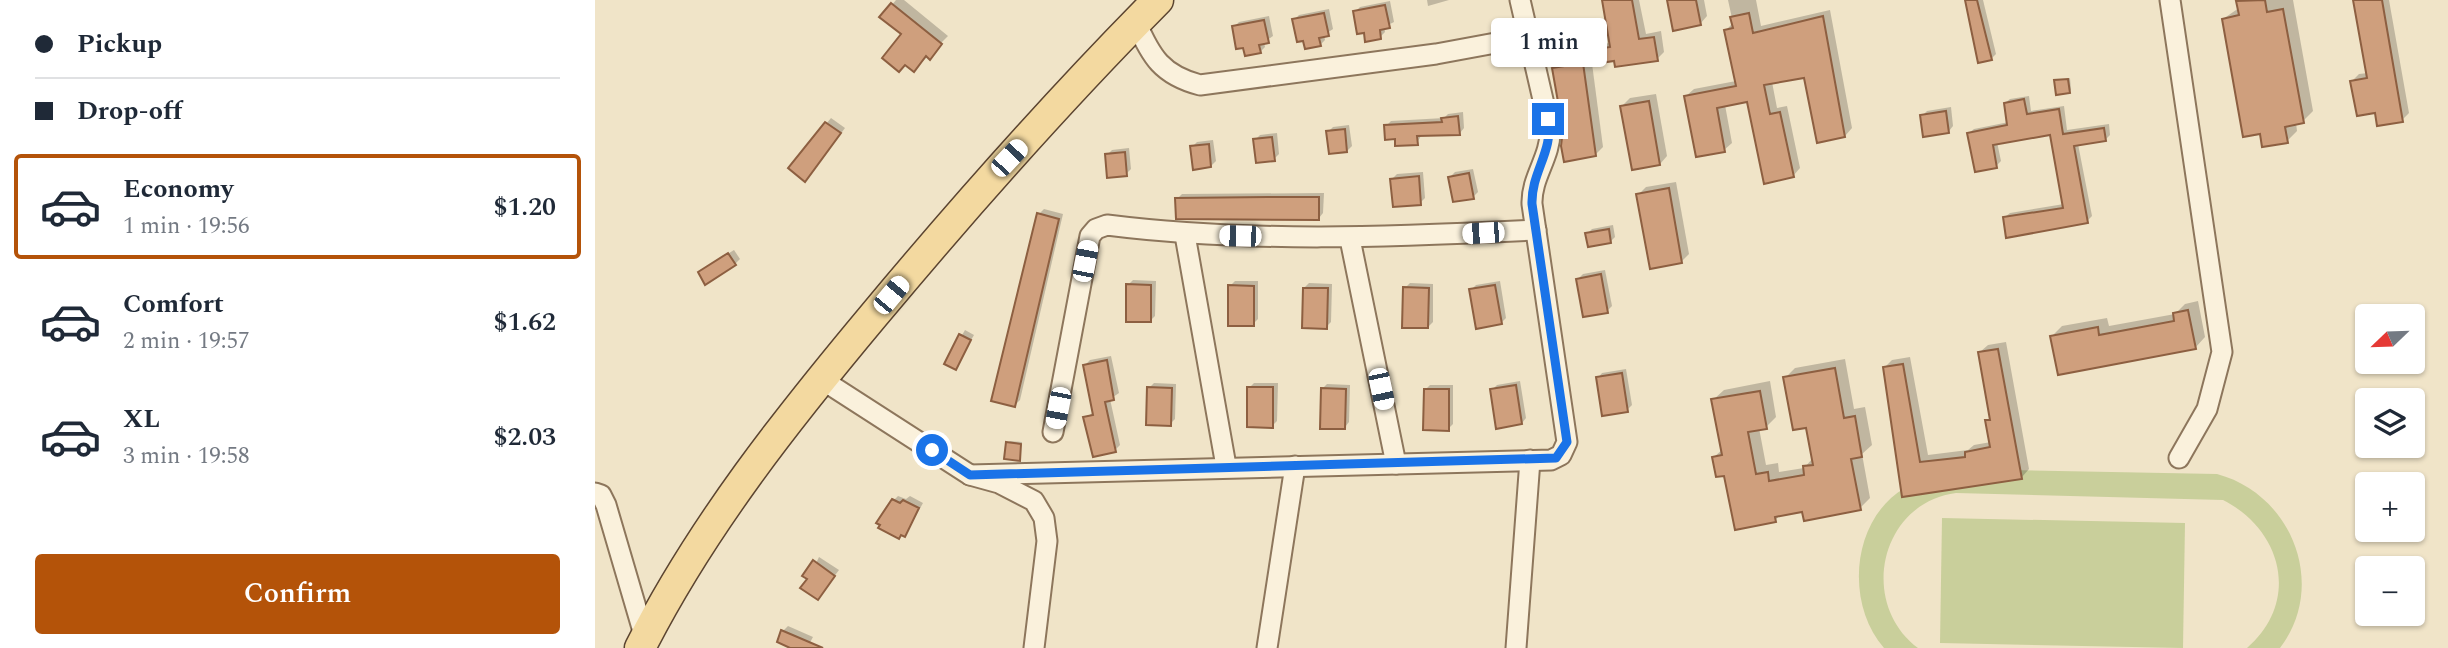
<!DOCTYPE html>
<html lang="en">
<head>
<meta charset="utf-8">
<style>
  body { margin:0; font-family:Spectral,serif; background:#f2f2f3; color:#1f2937; height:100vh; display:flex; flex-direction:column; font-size:26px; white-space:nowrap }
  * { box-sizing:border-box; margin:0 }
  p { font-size:23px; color:#747a83 }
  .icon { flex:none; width:38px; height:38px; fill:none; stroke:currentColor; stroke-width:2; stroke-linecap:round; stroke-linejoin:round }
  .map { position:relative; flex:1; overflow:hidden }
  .side { display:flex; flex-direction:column; background:#fff; width:595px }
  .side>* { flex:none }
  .banner { display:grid; align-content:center; height:154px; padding:0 35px; background:#fff }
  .needle { width:46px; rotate:247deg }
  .controls { position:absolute; left:1760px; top:304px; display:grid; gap:14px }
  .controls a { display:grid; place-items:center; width:70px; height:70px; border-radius:7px; background:#fff; box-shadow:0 2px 5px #0004; font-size:35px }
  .end { position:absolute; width:32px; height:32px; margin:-16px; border:9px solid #1a73e8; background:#fff; box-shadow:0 0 0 4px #fff }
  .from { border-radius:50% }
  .bubble { position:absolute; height:49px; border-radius:7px; background:#fff; box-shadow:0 2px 5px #0004; font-size:23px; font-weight:600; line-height:49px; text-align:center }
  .car { position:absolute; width:21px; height:42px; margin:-21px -10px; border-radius:9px; box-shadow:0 0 5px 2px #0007; background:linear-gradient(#fff 24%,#345 0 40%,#fff 0 76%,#345 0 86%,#fff 0) }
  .banner b { display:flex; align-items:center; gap:24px; height:66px; font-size:26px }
  .banner b+b { border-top:2px solid #e0e1e3 }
  .banner i { width:18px; height:18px; background:#1f2937 }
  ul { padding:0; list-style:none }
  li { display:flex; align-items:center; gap:21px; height:105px; margin:0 14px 10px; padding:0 21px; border:4px solid transparent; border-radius:7px }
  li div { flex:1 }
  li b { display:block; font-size:26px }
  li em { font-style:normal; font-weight:600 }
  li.on { border-color:#b45309 }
  li>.icon { width:63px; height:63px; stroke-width:1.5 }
  .cta { display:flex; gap:14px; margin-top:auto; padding:14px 35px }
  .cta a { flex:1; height:80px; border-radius:7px; background:#b45309; color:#fff; font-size:28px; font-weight:600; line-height:80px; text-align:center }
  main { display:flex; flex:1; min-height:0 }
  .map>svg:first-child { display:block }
</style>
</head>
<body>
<main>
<section class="side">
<div class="banner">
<b><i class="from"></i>Pickup</b>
<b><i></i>Drop-off</b>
</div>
<ul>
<li class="on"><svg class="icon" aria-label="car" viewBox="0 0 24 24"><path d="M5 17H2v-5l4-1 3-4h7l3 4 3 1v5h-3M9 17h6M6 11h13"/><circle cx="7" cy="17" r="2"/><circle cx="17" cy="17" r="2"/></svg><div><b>Economy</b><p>1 min · 19:56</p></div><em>$1.20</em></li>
<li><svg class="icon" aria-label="car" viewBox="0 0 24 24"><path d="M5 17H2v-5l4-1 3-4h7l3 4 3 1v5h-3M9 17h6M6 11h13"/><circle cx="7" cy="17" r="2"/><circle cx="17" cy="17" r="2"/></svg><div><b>Comfort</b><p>2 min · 19:57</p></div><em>$1.62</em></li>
<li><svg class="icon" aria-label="car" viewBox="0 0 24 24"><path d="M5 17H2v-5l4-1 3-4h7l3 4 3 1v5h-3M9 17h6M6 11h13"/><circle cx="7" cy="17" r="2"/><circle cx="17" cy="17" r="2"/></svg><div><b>XL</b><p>3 min · 19:58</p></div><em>$2.03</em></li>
</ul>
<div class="cta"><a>Confirm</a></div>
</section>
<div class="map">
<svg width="1853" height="648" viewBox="0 0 1853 648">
  <rect width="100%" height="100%" fill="#f0e4c8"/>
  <g fill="#c9cf9b">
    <path d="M1361,469L1622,474C1697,494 1733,585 1685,648H1652C1706,601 1687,530 1628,500L1361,493C1285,503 1263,603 1323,648H1289C1250,604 1256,519 1310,488C1325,479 1345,475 1361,469Z"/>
    <polygon points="1347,518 1590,523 1588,648 1345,643"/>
  </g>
  <g fill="#0003">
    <polygon points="301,0 309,0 353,36 319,70 309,34 287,17"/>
    <polygon points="832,0 854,0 833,6"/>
    <polygon points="1009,0 1044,0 1051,34 1066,31 1069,52 1062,59 1021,59 999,51 1005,44 1016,43"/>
    <polygon points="1074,0 1109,0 1112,16 1105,24"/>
    <polygon points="1133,0 1161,0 1166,26 1235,10 1257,128 1250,136 1211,76 1177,82 1182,108 1192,106 1205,168 1198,176 1153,100 1130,105 1137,143 1129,150 1091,96 1099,89 1141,81 1131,30 1138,23"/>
    <polygon points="1370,0 1388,0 1401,54 1396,59"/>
    <polygon points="1645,0 1698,0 1718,111 1708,121 1701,123 1702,131 1692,141 1628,19 1644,8"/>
    <polygon points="1760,0 1794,0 1814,113 1807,120 1781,111 1757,81 1764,74 1773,73"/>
    <polygon points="795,1 799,22 789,27 790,32 785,37 770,31 760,12 765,7"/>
    <polygon points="734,9 738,29 729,35 730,40 725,45 699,20 704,15"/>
    <polygon points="674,16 678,36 669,42 670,47 665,52 639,27 644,22"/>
    <polygon points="996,56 1008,147 1000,155 970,130 959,69 967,61"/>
    <polygon points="1475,78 1476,90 1474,92 1461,81"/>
    <polygon points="1061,94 1072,156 1065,164 1027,106 1035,98"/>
    <polygon points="1434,96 1436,111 1469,106 1472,130 1514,124 1515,135 1510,140 1483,144 1497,216 1492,221 1410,217 1415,213 1469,204 1457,133 1402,142 1406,161 1401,166 1374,133 1379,129 1414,122 1410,103 1415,99"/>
    <polygon points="1356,107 1358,126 1354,131 1327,116 1332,111"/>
    <polygon points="868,112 869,128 865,133 827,134 822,143 801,138 791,126 796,121 849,118 853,114"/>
    <polygon points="236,118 250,128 215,175 195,168"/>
    <polygon points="754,125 757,146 752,151 733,132 738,127"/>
    <polygon points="682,133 684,154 679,159 660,140 665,135"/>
    <polygon points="618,140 621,161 616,166 597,147 602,142"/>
    <polygon points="534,148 536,169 531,174 512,155 517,150"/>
    <polygon points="878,169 883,192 878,197 855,177 860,172"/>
    <polygon points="828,172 830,198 825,203 797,179 802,174"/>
    <polygon points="1081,182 1094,254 1086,262 1043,195 1051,187"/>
    <polygon points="729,193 728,213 724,218 582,199 587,194"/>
    <polygon points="449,209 468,214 425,400 420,405 444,214"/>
    <polygon points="1018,225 1020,237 1015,242 992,234 997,229"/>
    <polygon points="139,250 145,259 140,264 110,268"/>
    <polygon points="1010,270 1017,306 1012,311 983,279 988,274"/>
    <polygon points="538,280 561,281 560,316 555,321 533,285"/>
    <polygon points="640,281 663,281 663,319 658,324 635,286"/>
    <polygon points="905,281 911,318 906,323 876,290 881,285"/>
    <polygon points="714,283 737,284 736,322 731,327 709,288"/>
    <polygon points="815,283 838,284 838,322 833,327 810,288"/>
    <polygon points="1603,301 1610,337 1600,348 1457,336 1467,326 1512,318 1514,326 1580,314 1590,304"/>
    <polygon points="370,330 379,335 360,368 351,363"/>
    <polygon points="1411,342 1434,469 1427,477 1308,495 1289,368 1297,360 1315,357 1333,455 1373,450 1379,445 1396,442 1392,421 1396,417 1385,352 1393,345"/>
    <polygon points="516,356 524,393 515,399 525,445 520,450 490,418 499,412 490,365 495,360"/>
    <polygon points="1250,359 1259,409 1270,407 1277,445 1267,454 1275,498 1265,508 1208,510 1187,514 1180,520 1131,474 1119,457 1128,449 1118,400 1129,390 1175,381 1181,417 1171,427 1164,428 1171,465 1183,463 1184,472 1209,468 1218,458 1212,426 1190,378 1200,368"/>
    <polygon points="1031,369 1037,405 1032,410 1003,378 1007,373"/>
    <polygon points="925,381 931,418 927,423 897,390 902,385"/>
    <polygon points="559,383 581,384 580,419 575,424 554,388"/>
    <polygon points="659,383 683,383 682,421 677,426 654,388"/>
    <polygon points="732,384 755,385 754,422 750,427 727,389"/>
    <polygon points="835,385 858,385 858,424 853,429 830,390"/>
    <polygon points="415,441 427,442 424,459 413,443"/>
    <polygon points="303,496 311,499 315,496 328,503 310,535 298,501"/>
    <polygon points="224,557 244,570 223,598 214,578"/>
    <polygon points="193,626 218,637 212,648 200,648 188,631"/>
  </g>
  <g fill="#cf9f7d" stroke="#8d5f41" stroke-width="2">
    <polygon points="1007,0 1037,0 1044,39 1059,37 1063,61 1020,67 1019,61 999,64 997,50 1015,47"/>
    <polygon points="1072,0 1101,0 1106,25 1078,31"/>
    <polygon points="1370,0 1382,0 1397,60 1383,63"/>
    <polygon points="1670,0 1672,12 1688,9 1709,123 1690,127 1693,143 1667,147 1665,134 1648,137 1627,19 1644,15 1641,1"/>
    <polygon points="1758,0 1787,0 1808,122 1782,126 1780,113 1762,116 1755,81 1772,78"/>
    <polygon points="296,3 347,44 335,60 331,56 319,72 310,65 304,72 287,58 306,34 284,17"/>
    <polygon points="790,5 795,28 785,30 786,39 770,42 769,33 762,34 758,11"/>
    <polygon points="729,13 734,36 724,38 726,46 710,49 708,41 702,42 697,19"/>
    <polygon points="1154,13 1158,33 1228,16 1250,137 1222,143 1209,78 1169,85 1175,114 1185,112 1199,177 1169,184 1152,102 1122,108 1130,152 1101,157 1089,96 1141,86 1129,30 1138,28 1135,17"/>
    <polygon points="669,20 674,43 664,45 666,53 650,56 648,48 641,49 637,26"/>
    <polygon points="988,63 1001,156 969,162 966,146 968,130 957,68"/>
    <polygon points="1473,79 1475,93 1461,95 1459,80"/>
    <polygon points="1429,99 1432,114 1464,109 1468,134 1509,128 1511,141 1479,146 1493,223 1411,238 1408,217 1468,208 1455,135 1398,145 1402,168 1380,172 1372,133 1412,125 1409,103"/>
    <polygon points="1054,101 1065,165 1037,170 1025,106"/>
    <polygon points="1351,111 1354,133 1328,137 1325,115"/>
    <polygon points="863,116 865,135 822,136 823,145 800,146 800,139 790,140 789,125 847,122 846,118"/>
    <polygon points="230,122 246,133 210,182 193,168"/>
    <polygon points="750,129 752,152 734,154 731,131"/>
    <polygon points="677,137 680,161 661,163 658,139"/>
    <polygon points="614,144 616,167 598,170 595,146"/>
    <polygon points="530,152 532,176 512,178 510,154"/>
    <polygon points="874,173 879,199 858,202 853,177"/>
    <polygon points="824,176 826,205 798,207 795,179"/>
    <polygon points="1074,188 1087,263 1055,269 1041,194"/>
    <polygon points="673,197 724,197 724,220 581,219 580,198"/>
    <polygon points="442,213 464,219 420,407 396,401"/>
    <polygon points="1014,229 1016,243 993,247 990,233"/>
    <polygon points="133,253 141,265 110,285 103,272"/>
    <polygon points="1006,274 1013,313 988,317 981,279"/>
    <polygon points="531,284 556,285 556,322 531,322"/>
    <polygon points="633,285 659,286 659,326 633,326"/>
    <polygon points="900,285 907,324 881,329 874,289"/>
    <polygon points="808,287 834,288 833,328 807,328"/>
    <polygon points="708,288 733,288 732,329 707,328"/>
    <polygon points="1593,310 1601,349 1463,375 1455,336 1503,327 1504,335 1579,321 1578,313"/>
    <polygon points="364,334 376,340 361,370 349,364"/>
    <polygon points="1403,349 1427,479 1307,497 1288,367 1308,364 1325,462 1370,457 1370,452 1395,447 1390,420 1395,420 1383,352"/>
    <polygon points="512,360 519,400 510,402 521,452 498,457 488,417 498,415 488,365"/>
    <polygon points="1240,368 1249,418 1260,416 1267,457 1256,459 1266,510 1209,521 1207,512 1180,517 1181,522 1140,530 1129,476 1121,477 1117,457 1127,455 1116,399 1165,391 1172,429 1153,432 1161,474 1173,472 1174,481 1209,475 1208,466 1218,465 1211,428 1198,430 1188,377"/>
    <polygon points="1027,373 1033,412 1007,416 1001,377"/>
    <polygon points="921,385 927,424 901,429 895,389"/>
    <polygon points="552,387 577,388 576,426 551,425"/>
    <polygon points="652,387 678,387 678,428 652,427"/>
    <polygon points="726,388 751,389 750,429 725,429"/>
    <polygon points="829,389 854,389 854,431 828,430"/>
    <polygon points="411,442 426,444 425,461 409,459"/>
    <polygon points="297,499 305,503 308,500 324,508 310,537 306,535 304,539 283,528 285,525 281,523"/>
    <polygon points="218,560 240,576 223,600 205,588 212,579 207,576"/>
    <polygon points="186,630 228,648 195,648 182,642"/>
  </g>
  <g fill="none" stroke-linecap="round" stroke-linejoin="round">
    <defs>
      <g id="street">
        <polyline points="1575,0 1627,352 1612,409 1584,458"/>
        <path d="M541,22C556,57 567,75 605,85L841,54L933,37"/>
        <polyline points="590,235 631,466"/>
        <polyline points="755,239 801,464"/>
        <polyline points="226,379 375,475 404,483 439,501 449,518 452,541 439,648"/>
        <path d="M458,432L495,236L501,229L512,225C655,243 797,237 941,230"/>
        <path d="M375,475L956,460L966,455L972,442L937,204C936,177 956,157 955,130L925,0"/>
        <polyline points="0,493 6,495 11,505 50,638"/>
        <polyline points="672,648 700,466"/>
        <polyline points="921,648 935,460"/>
      </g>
      <path id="primary" d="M45,648C107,526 192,419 279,315C370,206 464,100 563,0"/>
    </defs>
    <use href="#street" stroke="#8d765c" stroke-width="23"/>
    <use href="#primary" stroke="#5b4430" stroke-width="33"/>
    <use href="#street" stroke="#faf1dc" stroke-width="19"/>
    <use href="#primary" stroke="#f3d9a0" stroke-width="30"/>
  </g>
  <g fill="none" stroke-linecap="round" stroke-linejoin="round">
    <path stroke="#1a73e8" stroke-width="9" d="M337,450L375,475L961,458L972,442L937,204C936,172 959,151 953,119"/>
  </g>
</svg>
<div class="controls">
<a><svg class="needle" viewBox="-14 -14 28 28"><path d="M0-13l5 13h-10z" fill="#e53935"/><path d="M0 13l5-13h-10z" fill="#747a83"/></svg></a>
<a><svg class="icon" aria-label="layers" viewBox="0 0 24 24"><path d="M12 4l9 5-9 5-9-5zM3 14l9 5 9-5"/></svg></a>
<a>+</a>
<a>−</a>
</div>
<i class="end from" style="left:337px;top:450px"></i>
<i class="end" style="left:953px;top:119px"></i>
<div class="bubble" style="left:896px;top:18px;width:116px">1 min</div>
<i class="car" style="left:414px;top:158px;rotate:43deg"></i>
<i class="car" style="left:888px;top:233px;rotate:267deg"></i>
<i class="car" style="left:645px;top:236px;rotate:271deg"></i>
<i class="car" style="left:490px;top:261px;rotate:11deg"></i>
<i class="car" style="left:296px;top:295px;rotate:40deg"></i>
<i class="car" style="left:786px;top:389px;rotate:168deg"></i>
<i class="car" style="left:463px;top:408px;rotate:191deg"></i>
</div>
</main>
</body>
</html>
